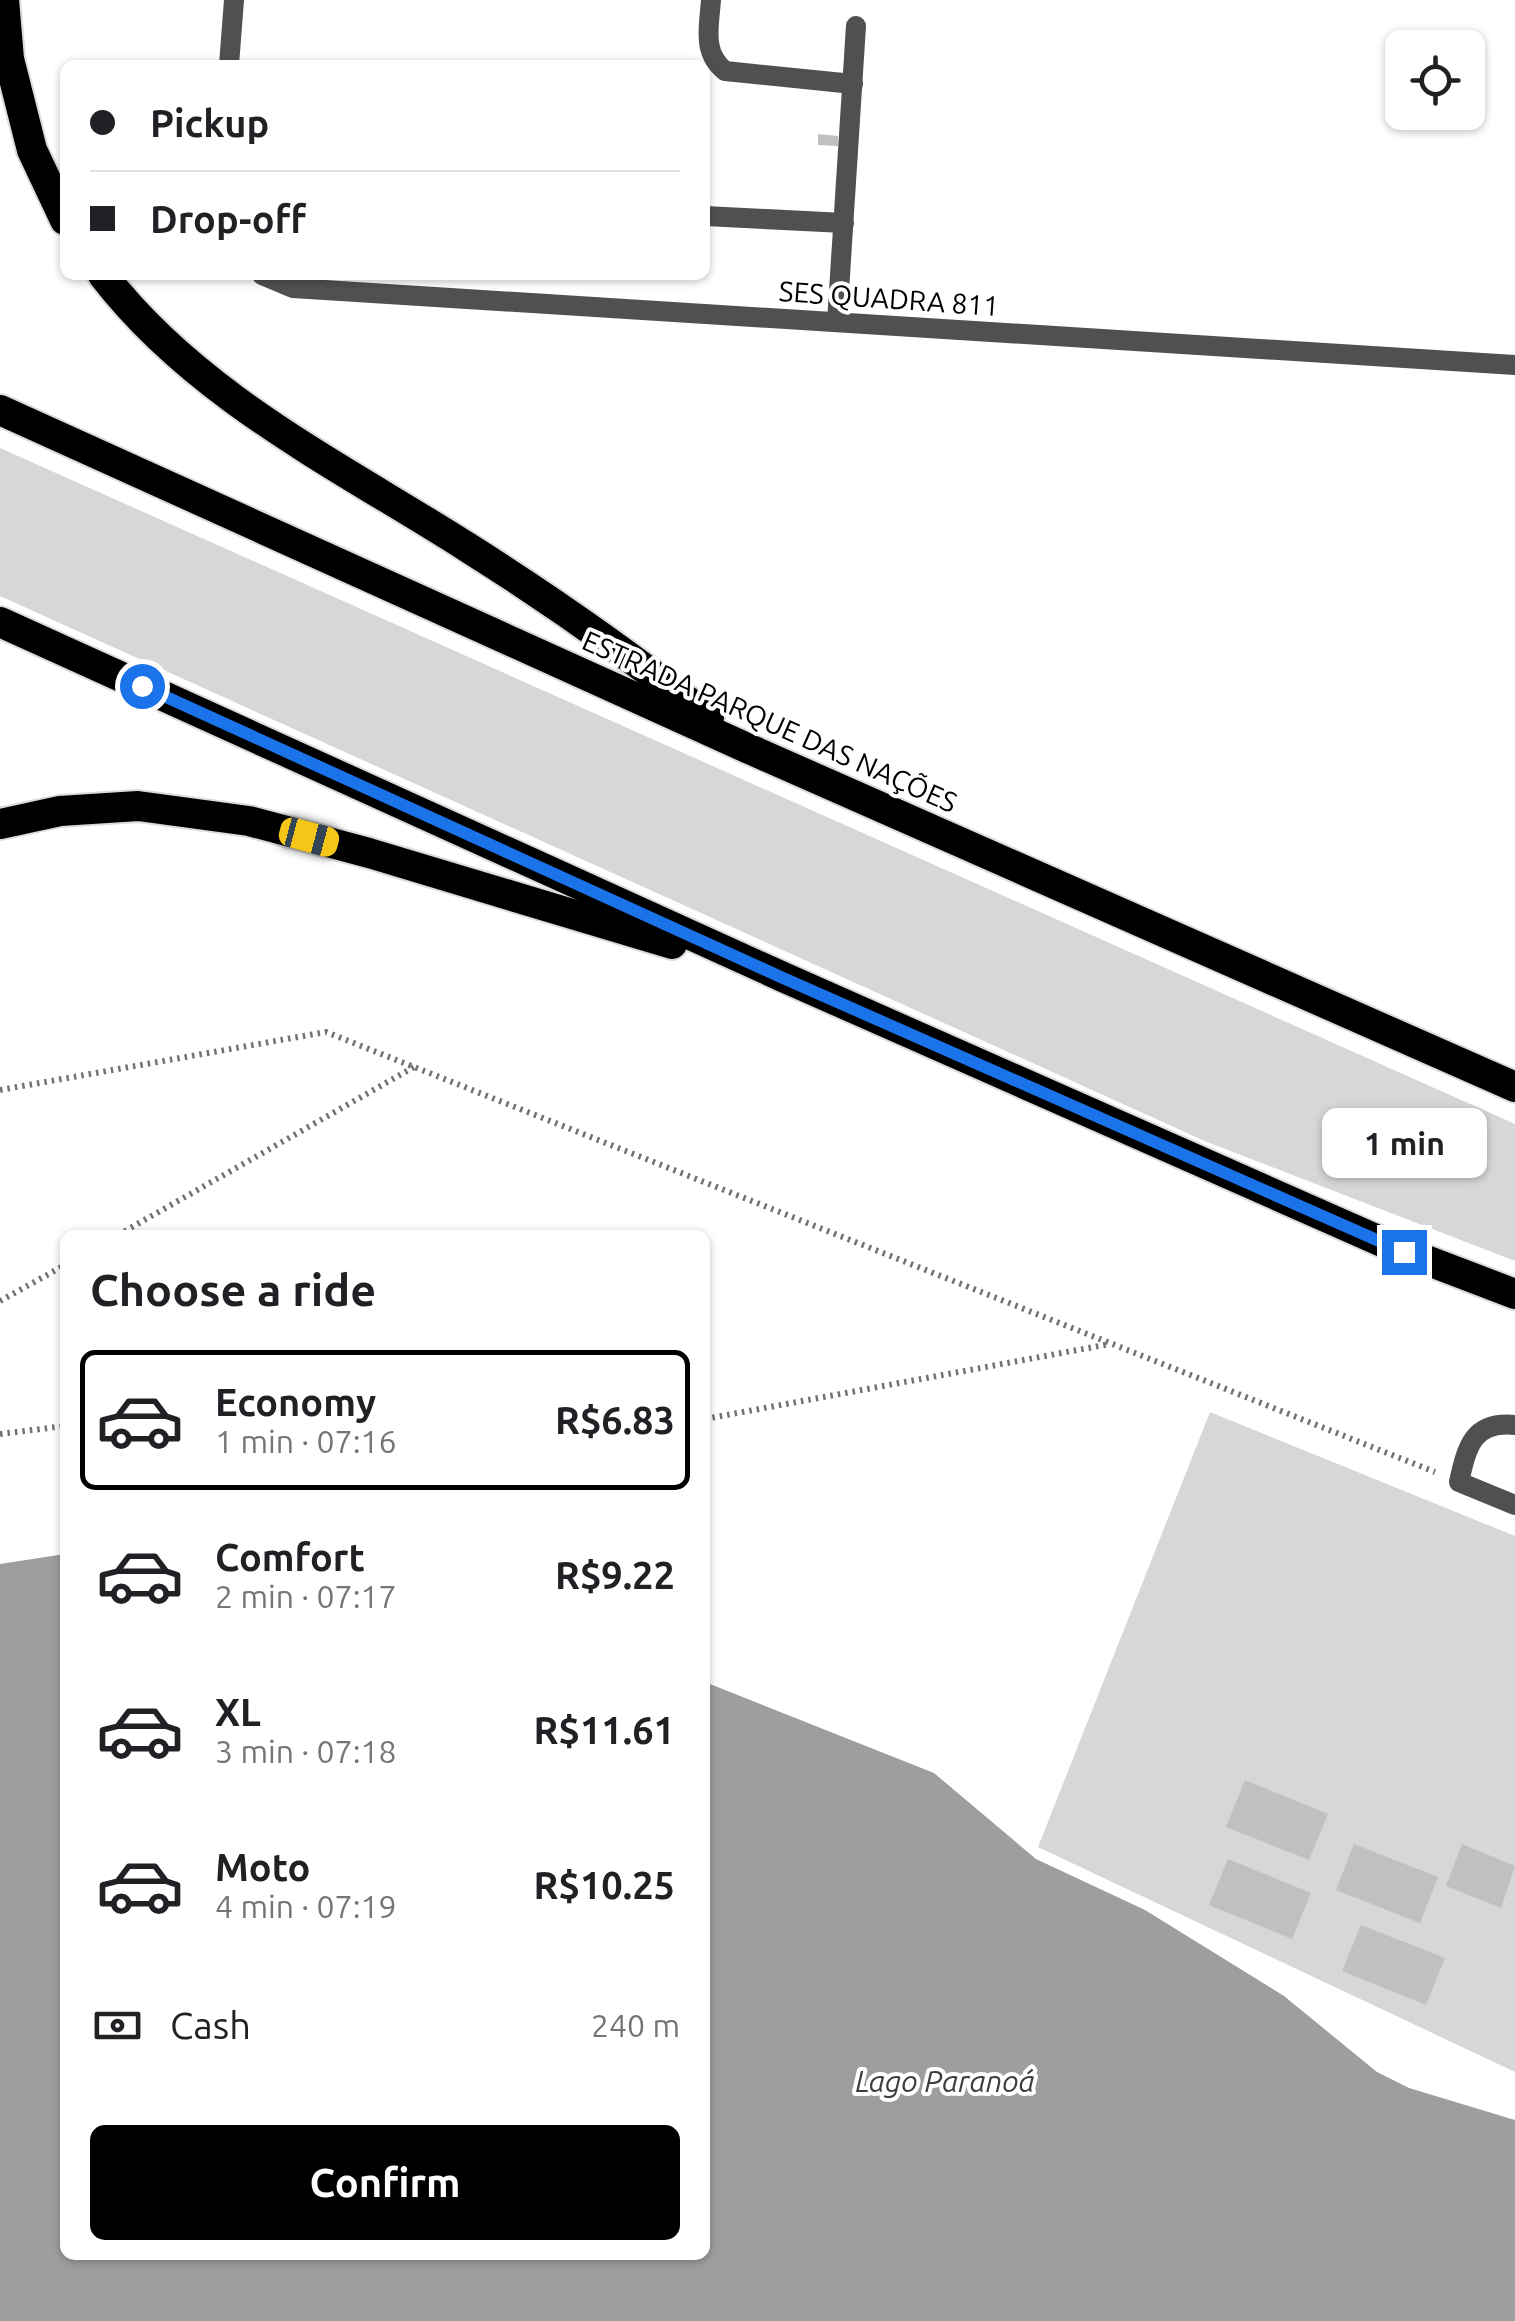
<!DOCTYPE html>
<html lang="en">
<head>
<meta charset="utf-8">
<style>
  body { margin:0; font-family:Ubuntu,sans-serif; background:#f2f2f2; color:#202124; height:100vh; display:flex; flex-direction:column; font-size:38px; white-space:nowrap }
  * { box-sizing:border-box; margin:0 }
  p { font-size:32px; color:#757577 }
  .icon { flex:none; width:55px; height:55px; fill:none; stroke:currentColor; stroke-width:2; stroke-linecap:round; stroke-linejoin:round }
  .map { position:relative; flex:1; overflow:hidden }
  .sheet { position:absolute; left:60px; top:1230px; width:650px; height:1030px; display:flex; flex-direction:column; background:#fff; border-radius:15px; box-shadow:0 2px 8px #0004 }
  .sheet>* { flex:none }
  .guide { position:absolute; left:60px; top:60px; width:650px; height:220px; border-radius:15px; box-shadow:0 2px 8px #0004; display:grid; align-content:center; height:220px; padding:0 30px; background:#fff }
  .fabs { position:absolute; left:1385px; top:30px; display:grid; gap:20px }
  .fabs a { display:grid; place-items:center; width:100px; height:100px; border-radius:15px; background:#fff; box-shadow:0 2px 8px #0004; font-size:50px }
  .end { position:absolute; width:45px; height:45px; margin:-22px; border:12px solid #1a73e8; background:#fff; box-shadow:0 0 0 5px #fff }
  .from { border-radius:50% }
  .bubble { position:absolute; height:70px; border-radius:15px; background:#fff; box-shadow:0 2px 8px #0004; font-size:32px; font-weight:700; line-height:70px; text-align:center }
  .car { position:absolute; width:30px; height:60px; margin:-30px -15px; border-radius:12px; box-shadow:0 0 8px 2px #0007; background:linear-gradient(#f5c518 24%,#345 0 40%,#f5c518 0 76%,#345 0 86%,#f5c518 0) }
  .guide b { display:flex; align-items:center; gap:35px; height:95px; font-size:38px }
  .guide b+b { border-top:2px solid #e0e0e0 }
  .guide i { width:25px; height:25px; background:#202124 }
  ul { padding:0; list-style:none }
  li { display:flex; align-items:center; gap:30px; height:140px; margin:0 20px 15px; padding:0 10px; border:5px solid transparent; border-radius:15px }
  li div { flex:1 }
  li b { display:block; font-size:38px }
  li em { font-style:normal; font-weight:700 }
  li.active { border-color:#000 }
  li>.icon { width:90px; height:90px; stroke-width:1.5 }
  h2 { padding:0 30px; font-size:45px; line-height:120px }
  .pay { display:flex; align-items:center; gap:25px; height:110px; padding:0 30px; font-size:38px }
  .pay p { margin-inline-start:auto }
  .action { display:flex; gap:20px; margin-top:auto; padding:20px 30px }
  .action a { flex:1; height:115px; border-radius:15px; background:#000; color:#fff; font-size:40px; font-weight:700; line-height:115px; text-align:center }
  .map>svg:first-child { display:block }
</style>
</head>
<body>
<div class="map">
<svg width="1515" height="2321" viewBox="0 0 1515 2321">
  <rect width="100%" height="100%" fill="#fff"/>
  <g fill="#d7d7d7">
    <polygon points="0,448 1515,1124 1515,1261 1207,1142 0,596"/>
    <polygon points="1210,1412 1515,1536 1515,2072 1038,1847"/>
  </g>
  <polygon fill="#9e9e9e" points="65,1554 65,2255 705,2255 705,1682 934,1773 1036,1859 1145,1910 1284,1996 1377,2072 1409,2088 1515,2120 1515,2321 0,2321 0,1564"/>
  <g fill="#c0c0c0">
    <polygon points="818,134 838,136 838,146 818,145"/>
    <polygon points="1245,1780 1328,1814 1309,1860 1226,1827"/>
    <polygon points="1354,1844 1438,1877 1420,1923 1336,1890"/>
    <polygon points="1462,1844 1515,1866 1501,1908 1446,1886"/>
    <polygon points="1228,1859 1311,1893 1292,1939 1209,1905"/>
    <polygon points="1361,1925 1445,1958 1426,2005 1342,1971"/>
  </g>
  <g fill="none" stroke-linecap="round" stroke-linejoin="round">
    <defs>
      <g id="highway">
        <polyline points="4,0 9,59 32,150 65,220"/>
        <path d="M103,275C197,397 340,466 467,547C551,600 631,656 709,718"/>
        <polyline points="0,410 747,748 1515,1087"/>
        <polyline points="0,622 783,977 1405,1252 1515,1294"/>
        <polyline points="0,824 60,811 138,806 249,821 369,853 672,944"/>
      </g>
    </defs>
    <use href="#highway" stroke="#dbdbdb" stroke-width="34"/>
    <g stroke="#727272" stroke-width="6" stroke-dasharray="2.5 5" stroke-linecap="butt">
      <polyline points="0,1090 326,1032 1435,1472"/>
      <polyline points="118,1235 414,1067"/>
      <polyline points="0,1301 65,1265"/>
      <polyline points="705,1419 1110,1344"/>
      <polyline points="0,1434 65,1426"/>
    </g>
    <g stroke="#505050" stroke-width="20">
      <path d="M711,0C709,28 702,52 725,71L853,84"/>
      <path d="M1515,1425C1473,1421 1467,1446 1459,1482L1515,1505"/>
    </g>
    <g stroke="#505050" stroke-width="20">
      <polyline points="229,65 234,0"/>
      <polyline points="705,216 844,223"/>
      <polyline points="262,275 293,288 1515,365"/>
      <polyline points="837,322 856,26"/>
    </g>
    <use href="#highway" stroke="#000" stroke-width="30"/>
  </g>
  <g fill="none" stroke-linecap="round" stroke-linejoin="round">
    <polyline stroke="#1a73e8" stroke-width="12" points="142,686 783,978 1404,1252"/>
  </g>
  <g text-anchor="middle" dominant-baseline="central" stroke-width="8" stroke-linejoin="round" paint-order="stroke">
    <g font-size="28" fill="#000" stroke="#fff">
      <text transform="translate(889 298) rotate(4)">SES QUADRA 811</text>
      <text transform="translate(770 721) rotate(24)">ESTRADA PARQUE DAS NAÇÕES</text>
    </g>
    <g font-size="30" font-style="italic" fill="#3f3f3f" stroke="#fff">
      <text x="945" y="2081">Lago Paranoá</text>
    </g>
  </g>
</svg>
<div class="fabs">
<a><svg class="icon" aria-label="locate" viewBox="0 0 24 24"><circle cx="12" cy="12" r="6"/><path d="M12 2v4M12 18v4M2 12h4M18 12h4"/></svg></a>
</div>
<i class="end from" style="left:142px;top:686px"></i>
<i class="end" style="left:1404px;top:1252px"></i>
<div class="bubble" style="left:1322px;top:1108px;width:165px">1 min</div>
<i class="car" style="left:309px;top:837px;rotate:105deg"></i>
<div class="guide">
<b><i class="from"></i>Pickup</b>
<b><i></i>Drop-off</b>
</div>
<section class="sheet">
<h2>Choose a ride</h2>
<ul>
<li class="active"><svg class="icon" aria-label="car" viewBox="0 0 24 24"><path d="M5 17H2v-5l4-1 3-4h7l3 4 3 1v5h-3M9 17h6M6 11h13"/><circle cx="7" cy="17" r="2"/><circle cx="17" cy="17" r="2"/></svg><div><b>Economy</b><p>1 min · 07:16</p></div><em>R$6.83</em></li>
<li><svg class="icon" aria-label="car" viewBox="0 0 24 24"><path d="M5 17H2v-5l4-1 3-4h7l3 4 3 1v5h-3M9 17h6M6 11h13"/><circle cx="7" cy="17" r="2"/><circle cx="17" cy="17" r="2"/></svg><div><b>Comfort</b><p>2 min · 07:17</p></div><em>R$9.22</em></li>
<li><svg class="icon" aria-label="car" viewBox="0 0 24 24"><path d="M5 17H2v-5l4-1 3-4h7l3 4 3 1v5h-3M9 17h6M6 11h13"/><circle cx="7" cy="17" r="2"/><circle cx="17" cy="17" r="2"/></svg><div><b>XL</b><p>3 min · 07:18</p></div><em>R$11.61</em></li>
<li><svg class="icon" aria-label="car" viewBox="0 0 24 24"><path d="M5 17H2v-5l4-1 3-4h7l3 4 3 1v5h-3M9 17h6M6 11h13"/><circle cx="7" cy="17" r="2"/><circle cx="17" cy="17" r="2"/></svg><div><b>Moto</b><p>4 min · 07:19</p></div><em>R$10.25</em></li>
</ul>
<div class="pay"><svg class="icon" aria-label="cash" viewBox="0 0 24 24"><path d="M3 7h18v10H3z"/><circle cx="12" cy="12" r="2"/></svg>Cash<p>240 m</p></div>
<div class="action"><a>Confirm</a></div>
</section>
</div>
</body>
</html>
